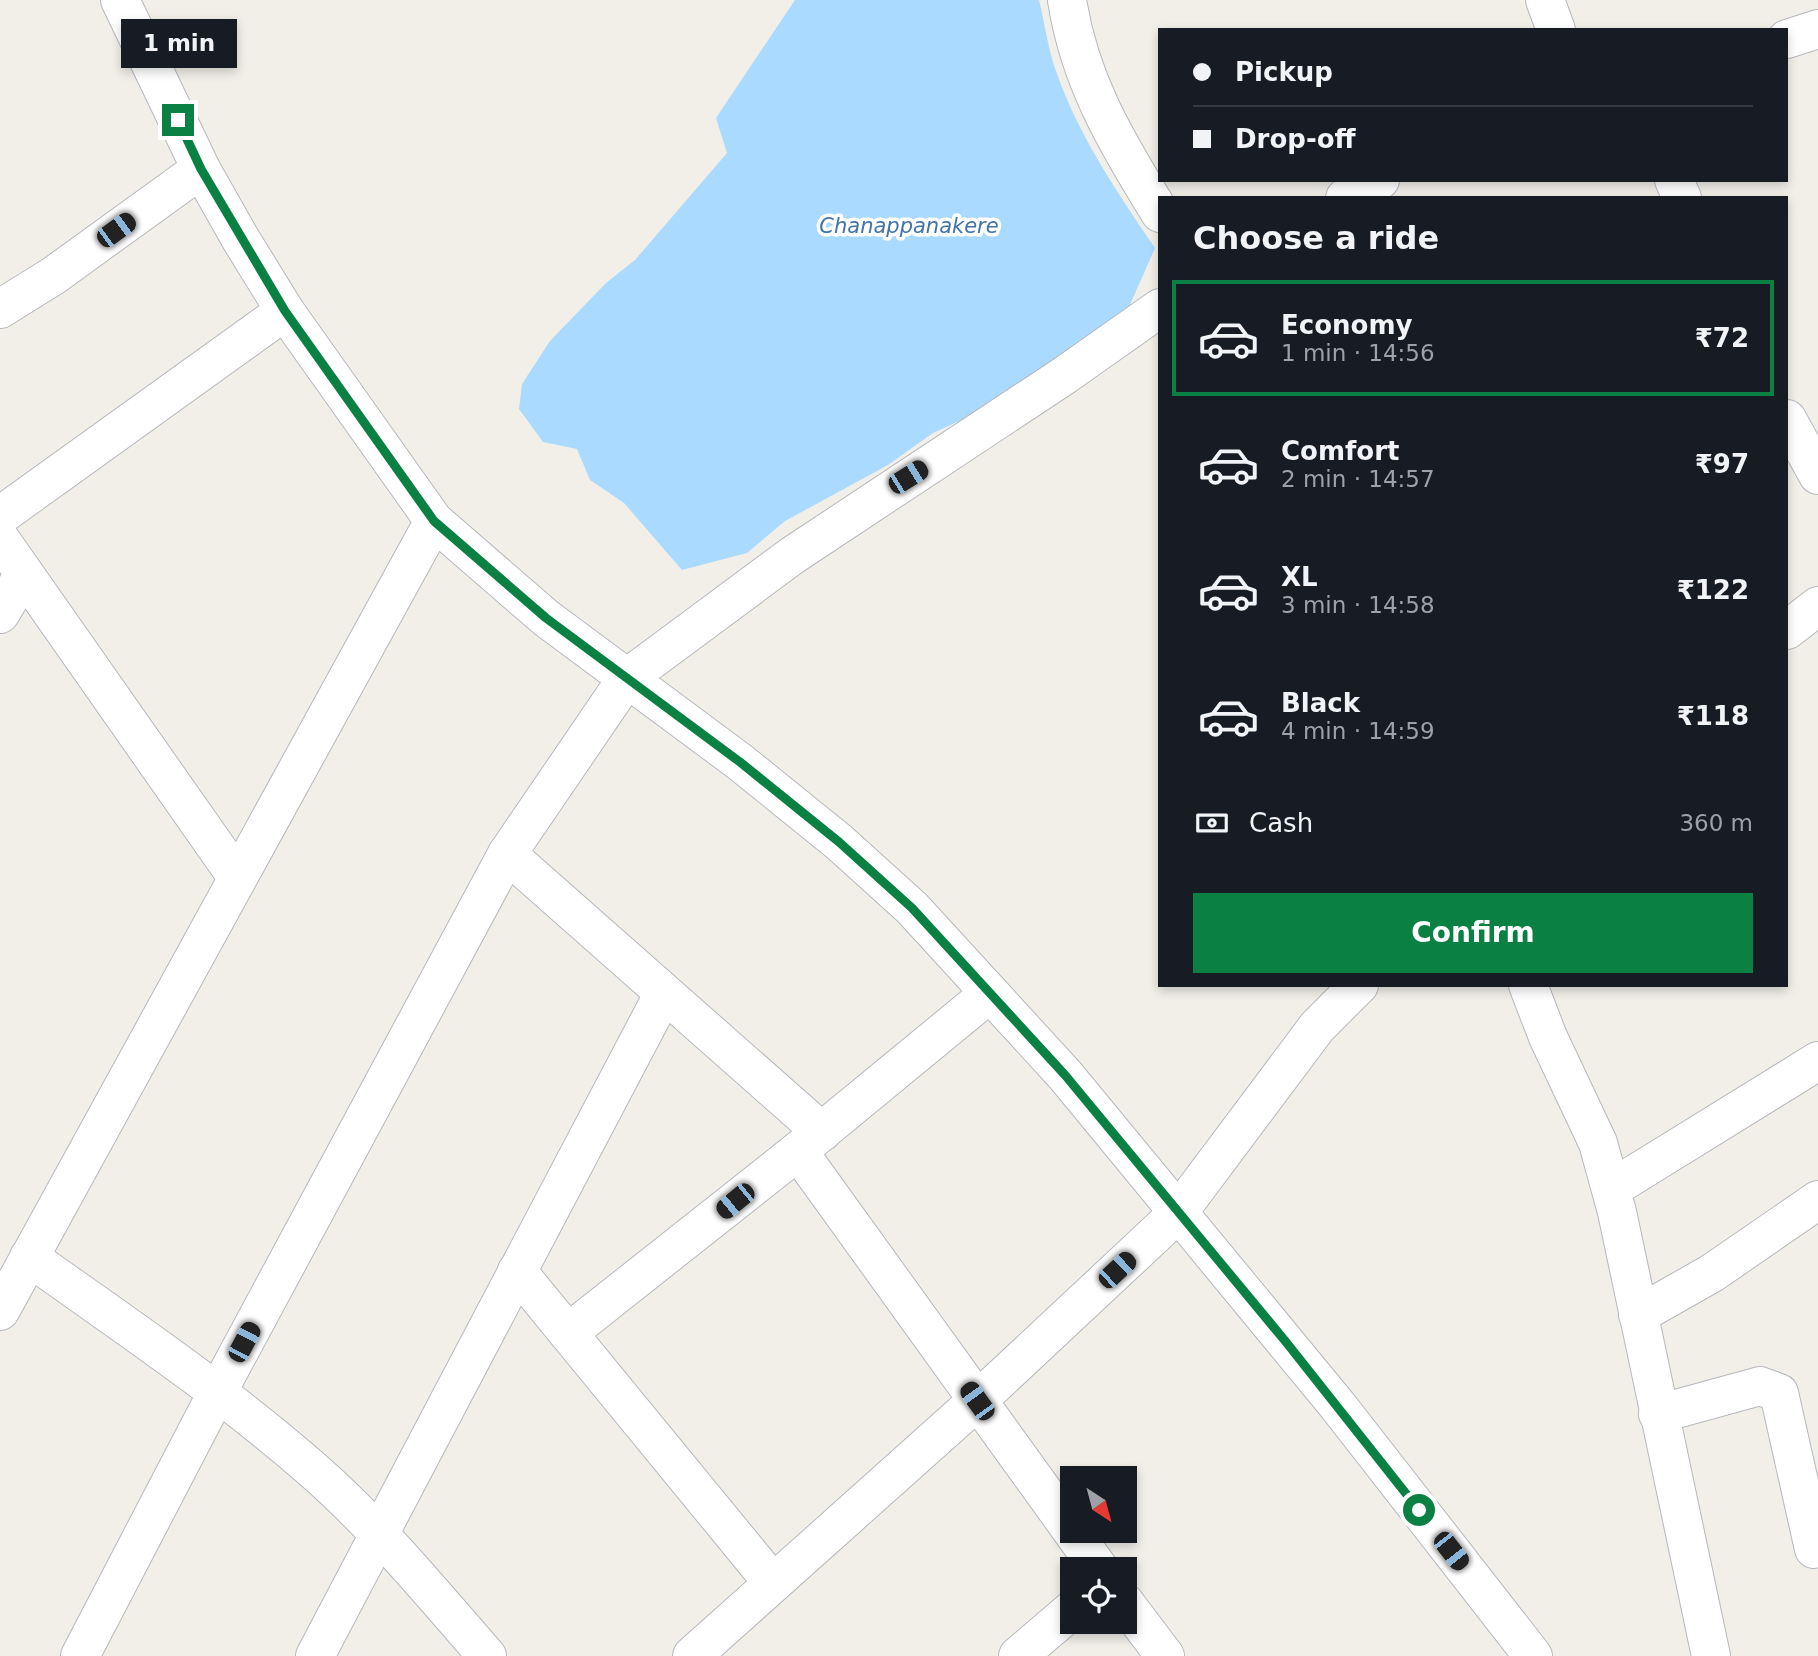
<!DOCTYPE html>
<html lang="en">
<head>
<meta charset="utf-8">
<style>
  body { margin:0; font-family:"DejaVu Sans",sans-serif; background:#242831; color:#f1f3f6; height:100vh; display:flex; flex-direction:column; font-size:26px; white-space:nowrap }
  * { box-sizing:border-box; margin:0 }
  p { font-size:23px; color:#9ea1a6 }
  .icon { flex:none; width:38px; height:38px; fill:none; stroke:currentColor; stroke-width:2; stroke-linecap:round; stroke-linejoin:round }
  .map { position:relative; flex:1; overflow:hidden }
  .panel { position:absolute; left:1158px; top:196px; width:630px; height:791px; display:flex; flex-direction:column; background:#171b24; border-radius:0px; box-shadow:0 4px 10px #0003 }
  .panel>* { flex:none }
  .hud { position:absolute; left:1158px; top:28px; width:630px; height:154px; border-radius:0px; box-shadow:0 4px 10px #0003; display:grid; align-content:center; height:154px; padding:0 35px; background:#171b24 }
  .needle { width:46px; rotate:144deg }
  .buttons { position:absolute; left:1060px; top:1466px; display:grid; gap:14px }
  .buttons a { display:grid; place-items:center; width:77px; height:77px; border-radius:0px; background:#171b24; box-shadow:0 4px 10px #0003; font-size:35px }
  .end { position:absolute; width:32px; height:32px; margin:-16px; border:9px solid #0b8043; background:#fff; box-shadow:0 0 0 4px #fff }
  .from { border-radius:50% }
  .bubble { position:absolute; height:49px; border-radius:0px; background:#171b24; box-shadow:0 4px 10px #0003; font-size:23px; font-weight:700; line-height:49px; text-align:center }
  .car { position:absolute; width:21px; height:42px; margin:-21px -10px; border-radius:9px; box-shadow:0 0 5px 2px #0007; background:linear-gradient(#222 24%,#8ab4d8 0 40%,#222 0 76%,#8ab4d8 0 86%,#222 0) }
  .hud b { display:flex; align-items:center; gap:24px; height:66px; font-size:26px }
  .hud b+b { border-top:2px solid #363941 }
  .hud i { width:18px; height:18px; background:#f1f3f6 }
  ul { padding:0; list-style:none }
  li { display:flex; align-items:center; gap:21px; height:116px; margin:0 14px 10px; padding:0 21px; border:4px solid transparent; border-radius:0px }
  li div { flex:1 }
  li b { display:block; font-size:26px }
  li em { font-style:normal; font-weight:700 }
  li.active { border-color:#0b8043 }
  li>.icon { width:63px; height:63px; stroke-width:1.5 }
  h2 { padding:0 35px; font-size:32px; line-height:84px }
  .pay { display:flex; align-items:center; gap:18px; height:77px; padding:0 35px; font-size:26px }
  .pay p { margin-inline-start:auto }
  .cta { display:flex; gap:14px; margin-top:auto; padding:14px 35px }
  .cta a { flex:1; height:80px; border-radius:0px; background:#0b8043; color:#fff; font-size:28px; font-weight:700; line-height:80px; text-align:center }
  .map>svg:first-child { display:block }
</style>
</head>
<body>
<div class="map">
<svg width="1818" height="1656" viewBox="0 0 1818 1656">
  <rect width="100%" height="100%" fill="#f1efe8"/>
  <path fill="#aadaff" d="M795,0H1039C1045,24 1048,50 1057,74C1080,138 1117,192 1155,248L1129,307L994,405L933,433L888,465L785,521L747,553L682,570L624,503L590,480L577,449L543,442L519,409L522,384L550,341L606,283L635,260L727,153L716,118Z"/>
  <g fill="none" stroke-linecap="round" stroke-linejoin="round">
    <defs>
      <g id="minor">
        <polyline points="120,0 201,169 240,238 285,311 434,521 546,618 740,762 839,842 912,908 1065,1075 1338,1406 1533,1656"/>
        <path d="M1067,0C1080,83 1117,142 1160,213"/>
        <polyline points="1545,0 1556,30"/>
        <polyline points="1787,39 1818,29"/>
        <polyline points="1674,180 1682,198"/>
        <polyline points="1345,198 1380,180"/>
        <polyline points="0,309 53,276 201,169"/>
        <polyline points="1787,419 1818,475"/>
        <polyline points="0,516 285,311"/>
        <polyline points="0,539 237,877"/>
        <polyline points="0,614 24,574"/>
        <polyline points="1787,630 1818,606"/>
        <polyline points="507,854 822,1132"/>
        <polyline points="1528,985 1548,1037 1598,1143 1617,1212 1711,1656"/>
        <polyline points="798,1151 1100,1570"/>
        <polyline points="1611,1189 1818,1061"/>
        <path d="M29,1257C126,1326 224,1392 313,1470C377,1526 431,1592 487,1656"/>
        <polyline points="517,1271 773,1583"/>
        <polyline points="0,1311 434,521"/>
        <polyline points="1638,1315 1712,1273 1818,1200"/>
        <polyline points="568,1333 798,1151 990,993"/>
        <polyline points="1658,1414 1760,1386 1779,1393 1814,1549"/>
        <polyline points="1125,1603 1165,1656"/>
        <polyline points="80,1656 218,1391 507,854 627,678 793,555 1065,375 1160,308"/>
        <polyline points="315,1656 664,993"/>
        <polyline points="692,1656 977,1401 1177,1214 1317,1027 1359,985"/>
        <polyline points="1018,1656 1073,1609"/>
      </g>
    </defs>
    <use href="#minor" stroke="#b5b8bc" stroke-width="40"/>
    <use href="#minor" stroke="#fff" stroke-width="38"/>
  </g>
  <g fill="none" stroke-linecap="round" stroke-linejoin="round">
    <polyline stroke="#0b8043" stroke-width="9" points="178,120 201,169 285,311 434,521 546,618 740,762 839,842 912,908 1065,1075 1286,1342 1419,1510"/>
  </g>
  <g text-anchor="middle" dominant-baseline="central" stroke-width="7" stroke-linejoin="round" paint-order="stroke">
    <g font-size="21" font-style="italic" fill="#4174aa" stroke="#fff">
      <text x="909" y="226">Chanappanakere</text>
    </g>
  </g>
</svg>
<div class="buttons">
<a><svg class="needle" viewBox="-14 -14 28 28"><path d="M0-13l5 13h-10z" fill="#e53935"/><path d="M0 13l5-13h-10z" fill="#9ea1a6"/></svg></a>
<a><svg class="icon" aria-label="locate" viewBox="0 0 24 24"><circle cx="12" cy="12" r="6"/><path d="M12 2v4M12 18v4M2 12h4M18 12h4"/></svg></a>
</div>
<i class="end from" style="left:1419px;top:1510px"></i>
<i class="end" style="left:178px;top:120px"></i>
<div class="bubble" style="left:121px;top:19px;width:116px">1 min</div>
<i class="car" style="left:116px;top:230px;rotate:54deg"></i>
<i class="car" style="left:908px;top:477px;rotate:58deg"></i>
<i class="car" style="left:735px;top:1201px;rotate:231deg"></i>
<i class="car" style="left:1117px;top:1270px;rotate:47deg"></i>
<i class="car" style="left:244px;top:1342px;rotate:28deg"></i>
<i class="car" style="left:977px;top:1401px;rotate:324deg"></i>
<i class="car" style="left:1451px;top:1551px;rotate:142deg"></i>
<div class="hud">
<b><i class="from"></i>Pickup</b>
<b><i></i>Drop-off</b>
</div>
<section class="panel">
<h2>Choose a ride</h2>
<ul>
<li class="active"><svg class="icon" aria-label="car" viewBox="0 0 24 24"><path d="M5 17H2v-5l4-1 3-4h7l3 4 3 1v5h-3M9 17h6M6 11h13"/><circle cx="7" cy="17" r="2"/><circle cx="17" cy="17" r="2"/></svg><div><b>Economy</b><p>1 min · 14:56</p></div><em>₹72</em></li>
<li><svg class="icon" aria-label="car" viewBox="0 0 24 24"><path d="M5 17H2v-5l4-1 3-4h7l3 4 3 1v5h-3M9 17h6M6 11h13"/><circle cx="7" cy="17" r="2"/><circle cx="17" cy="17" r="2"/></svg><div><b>Comfort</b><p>2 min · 14:57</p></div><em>₹97</em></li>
<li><svg class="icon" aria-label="car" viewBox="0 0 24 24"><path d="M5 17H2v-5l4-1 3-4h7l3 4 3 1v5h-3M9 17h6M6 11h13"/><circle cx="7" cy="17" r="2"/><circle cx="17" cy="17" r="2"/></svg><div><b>XL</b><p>3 min · 14:58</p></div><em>₹122</em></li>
<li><svg class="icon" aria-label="car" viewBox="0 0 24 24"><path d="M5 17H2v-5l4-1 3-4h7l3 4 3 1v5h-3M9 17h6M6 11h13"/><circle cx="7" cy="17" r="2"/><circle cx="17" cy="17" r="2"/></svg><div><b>Black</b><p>4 min · 14:59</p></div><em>₹118</em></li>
</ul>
<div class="pay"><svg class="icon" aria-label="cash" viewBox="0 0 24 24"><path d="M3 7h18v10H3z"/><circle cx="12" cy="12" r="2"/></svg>Cash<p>360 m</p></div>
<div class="cta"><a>Confirm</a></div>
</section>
</div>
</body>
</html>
